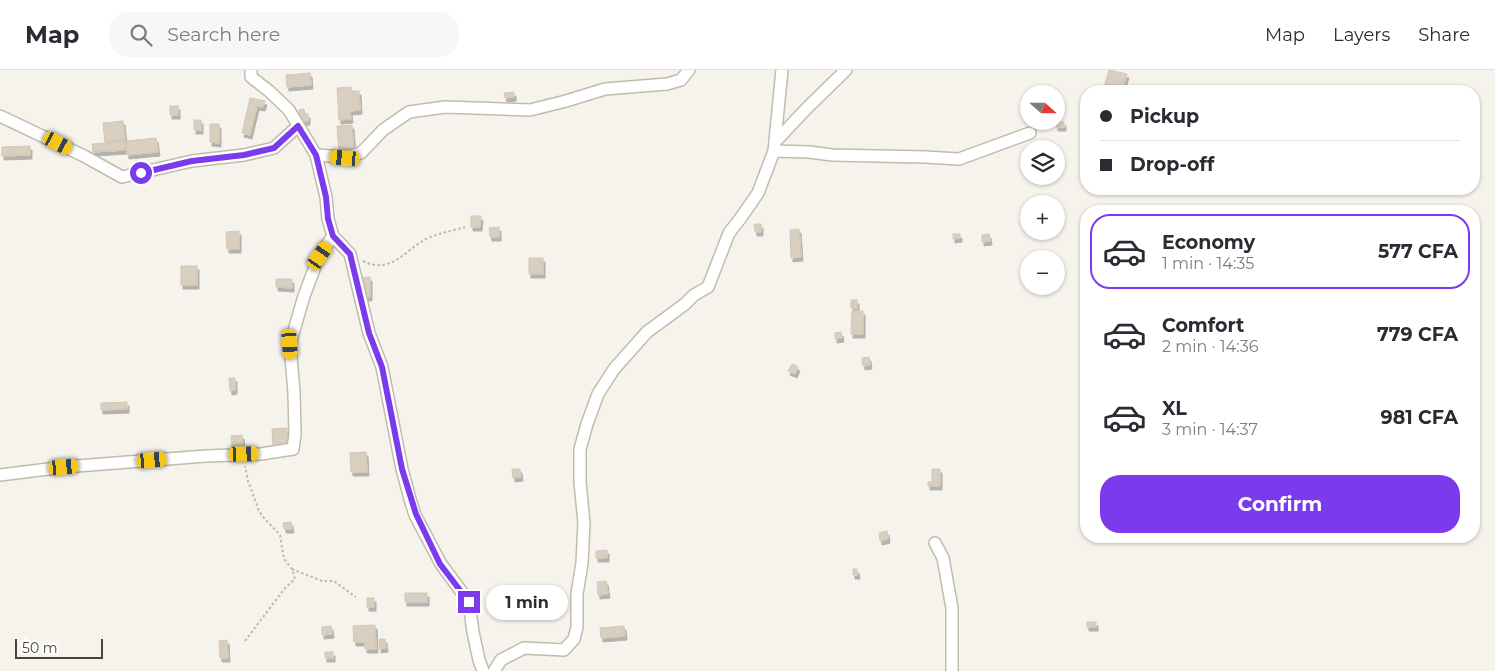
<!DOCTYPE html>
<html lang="en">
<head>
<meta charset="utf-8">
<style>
  body { margin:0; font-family:Montserrat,sans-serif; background:#f7f7f7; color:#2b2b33; height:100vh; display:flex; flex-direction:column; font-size:19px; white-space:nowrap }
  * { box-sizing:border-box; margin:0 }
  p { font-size:16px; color:#7c7c81 }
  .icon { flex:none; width:28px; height:28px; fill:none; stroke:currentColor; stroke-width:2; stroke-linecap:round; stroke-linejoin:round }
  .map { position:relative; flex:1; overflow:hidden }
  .panel { position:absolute; left:1080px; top:135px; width:400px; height:338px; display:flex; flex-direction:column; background:#fff; border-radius:20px; box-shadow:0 1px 4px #0004 }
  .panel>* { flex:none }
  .top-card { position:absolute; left:1080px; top:15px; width:400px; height:110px; border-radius:20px; box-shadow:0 1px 4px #0004; display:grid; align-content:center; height:110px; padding:0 20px; background:#fff }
  .needle { width:32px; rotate:111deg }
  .buttons { position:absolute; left:1020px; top:15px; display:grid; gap:10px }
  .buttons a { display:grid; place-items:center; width:45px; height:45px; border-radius:50%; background:#fff; box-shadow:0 1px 4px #0004; font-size:25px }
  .scale { position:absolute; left:15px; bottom:12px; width:88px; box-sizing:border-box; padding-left:5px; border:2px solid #4b4439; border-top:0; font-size:14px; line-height:18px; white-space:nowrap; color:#4b4439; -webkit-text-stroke:4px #fff; paint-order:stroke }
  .end { position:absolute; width:22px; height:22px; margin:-11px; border:6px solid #7c3aed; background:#fff; box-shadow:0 0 0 2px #fff }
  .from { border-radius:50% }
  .bubble { position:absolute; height:35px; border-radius:18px; background:#fff; box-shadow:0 1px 4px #0004; font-size:16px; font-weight:700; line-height:35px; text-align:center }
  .car { position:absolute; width:15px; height:30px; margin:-15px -8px; border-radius:6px; box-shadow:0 0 4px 1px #0007; background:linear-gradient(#f5c518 24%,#345 0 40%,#f5c518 0 76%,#345 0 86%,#f5c518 0) }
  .top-card b { display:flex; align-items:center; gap:18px; height:48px; font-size:19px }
  .top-card b+b { border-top:1px solid #e1e1e2 }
  .top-card i { width:12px; height:12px; background:#2b2b33 }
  ul { padding:9px 0 0; list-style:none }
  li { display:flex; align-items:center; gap:15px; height:75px; margin:0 10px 8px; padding:0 10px; border:2px solid transparent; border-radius:20px }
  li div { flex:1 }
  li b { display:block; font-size:19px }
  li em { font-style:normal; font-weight:700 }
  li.active { border-color:#7c3aed }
  li>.icon { width:45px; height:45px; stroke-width:1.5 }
  .button { display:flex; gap:10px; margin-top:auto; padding:10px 20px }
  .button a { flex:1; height:58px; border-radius:20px; background:#7c3aed; color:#fff; font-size:20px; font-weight:700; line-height:58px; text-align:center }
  header { display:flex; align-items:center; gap:30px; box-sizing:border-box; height:70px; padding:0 25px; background:#fff; border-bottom:1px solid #e1e1e2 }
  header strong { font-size:24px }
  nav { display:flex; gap:28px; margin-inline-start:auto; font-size:18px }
  .search { width:350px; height:45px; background:#f7f7f7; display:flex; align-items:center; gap:12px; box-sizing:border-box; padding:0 18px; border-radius:20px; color:#7c7c81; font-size:19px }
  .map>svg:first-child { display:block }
</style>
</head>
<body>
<header>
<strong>Map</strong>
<div class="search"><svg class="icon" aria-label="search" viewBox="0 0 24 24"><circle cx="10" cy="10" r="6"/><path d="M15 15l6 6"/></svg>Search here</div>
<nav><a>Map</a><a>Layers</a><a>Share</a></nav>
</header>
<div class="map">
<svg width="1495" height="601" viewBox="0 0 1495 601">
  <defs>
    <filter id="shadow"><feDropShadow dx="2" dy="4" stdDeviation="0" flood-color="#0004"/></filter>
  </defs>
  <rect width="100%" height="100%" fill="#f6f3ec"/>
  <g fill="#d8cfc1" stroke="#d3c7b4" filter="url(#shadow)">
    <polygon points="1109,0 1127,4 1122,21 1104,17"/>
    <polygon points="310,3 311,15 287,17 286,5"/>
    <polygon points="351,17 351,21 359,21 360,40 350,41 351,49 339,50 337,18"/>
    <polygon points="514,22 514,27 505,28 504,23"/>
    <polygon points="250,28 265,31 263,37 257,36 250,65 242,63"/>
    <rect x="170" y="36" width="8" height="9"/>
    <polygon points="304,39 305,44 308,44 308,51 299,52 299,40"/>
    <rect x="194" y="50" width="7" height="10"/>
    <polygon points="123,51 125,69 105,72 103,53"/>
    <rect x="1056" y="52" width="8" height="5"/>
    <polygon points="210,54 219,54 219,73 210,72"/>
    <polygon points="352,55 354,81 339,82 337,56"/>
    <polygon points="156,68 158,82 127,85 126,71"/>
    <polygon points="125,71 125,80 93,82 92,74"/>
    <polygon points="30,76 30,85 2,86 2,77"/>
    <polygon points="471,146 481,146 480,157 471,157"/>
    <polygon points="754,154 761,154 761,162 755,162"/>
    <polygon points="499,157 499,167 490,167 489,158"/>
    <polygon points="799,159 801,187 791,188 790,160"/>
    <polygon points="239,161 239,179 227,179 226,162"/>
    <polygon points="953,164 960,164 960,168 953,169"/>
    <polygon points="989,164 990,171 982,172 982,165"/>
    <rect x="529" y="188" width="14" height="16"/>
    <rect x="181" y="196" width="16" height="19"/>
    <polygon points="370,207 370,227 361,227 360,208"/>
    <polygon points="276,209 292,209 292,218 276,217"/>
    <rect x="851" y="230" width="6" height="8"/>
    <polygon points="852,241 863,241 863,264 851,264"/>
    <polygon points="841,262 842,268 835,269 835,263"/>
    <polygon points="869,287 870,295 863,296 862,288"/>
    <polygon points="792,294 798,297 795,304 788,301"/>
    <polygon points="229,308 235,308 235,320 230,321"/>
    <polygon points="127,332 127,339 101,340 101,333"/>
    <polygon points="287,358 287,377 273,377 272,359"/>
    <polygon points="242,365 243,378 232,379 231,366"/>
    <polygon points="366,382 367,402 351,402 350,383"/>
    <polygon points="512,399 520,399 521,407 513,408"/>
    <polygon points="932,399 940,399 940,416 928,416 928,412 932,412"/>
    <polygon points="291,452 292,459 284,459 283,453"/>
    <polygon points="887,461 888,469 880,471 879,463"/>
    <polygon points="607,480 607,488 596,488 596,481"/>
    <polygon points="853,499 857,499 858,505 853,505"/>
    <polygon points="606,511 608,524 598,525 597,512"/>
    <rect x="405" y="523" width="22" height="9"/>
    <rect x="367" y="528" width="7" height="9"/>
    <rect x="1087" y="552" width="9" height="5"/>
    <polygon points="375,555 376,579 365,579 365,572 354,572 353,556"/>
    <polygon points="331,556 332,564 322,565 322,557"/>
    <polygon points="624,556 625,566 601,568 600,558"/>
    <polygon points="379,569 385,569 386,578 379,579"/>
    <polygon points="227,570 228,588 220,588 219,571"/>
    <rect x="325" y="582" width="8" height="6"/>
  </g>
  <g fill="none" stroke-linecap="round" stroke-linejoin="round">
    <defs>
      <g id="street">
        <polyline points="251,0 251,7 269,21 289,40 316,85 326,127 328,149 333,166 350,184 369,263 382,297 402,399 410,429 415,445 441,494 469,532 473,562 479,590 483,601"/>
        <polyline points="0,46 84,86 122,107 192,91 244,85 274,78 298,56"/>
        <polyline points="775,72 807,38 846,0"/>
        <polyline points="774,81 809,82 832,85 925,87 959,89 1030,63"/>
        <polyline points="316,85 345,87 361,83 383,60 409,42 445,37 530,40 566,31 605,19 667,14 681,10 689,0"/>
        <polyline points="0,405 64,397 206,386 261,384 293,379 295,364 294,323 290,274 304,226 319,186 333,166"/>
        <polyline points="935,473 943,488 952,538 952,601"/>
        <polyline points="494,601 501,590 524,578 564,580 574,569 577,557 577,524 582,493 584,453 580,412 580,379 587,354 598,324 614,299 647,262 685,234 694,225 708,217 729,163 740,149 758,123 774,81 782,0"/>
      </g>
    </defs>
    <use href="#street" stroke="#c2bbae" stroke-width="14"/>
    <g stroke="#c4b79f" stroke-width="2" stroke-dasharray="2.5 2.5" stroke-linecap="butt">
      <path d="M363,191C391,205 405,180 426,169C438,163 452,161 465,157"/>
      <polyline points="292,499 322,511 334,511 356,527"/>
      <polyline points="245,571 285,518 295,509 292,499 284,489 280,465 264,448 259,441 248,411 245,396"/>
    </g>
    <use href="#street" stroke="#fff" stroke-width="11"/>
  </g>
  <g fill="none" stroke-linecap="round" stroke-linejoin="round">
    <polyline stroke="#7c3aed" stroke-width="6" points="141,103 192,91 244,85 274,78 298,56 316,85 326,127 328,149 333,166 350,184 369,263 382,297 402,399 416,444 440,494 469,532"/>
  </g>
</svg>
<div class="buttons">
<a><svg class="needle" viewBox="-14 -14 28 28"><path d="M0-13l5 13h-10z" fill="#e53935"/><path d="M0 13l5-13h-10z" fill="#7c7c81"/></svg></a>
<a><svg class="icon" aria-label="layers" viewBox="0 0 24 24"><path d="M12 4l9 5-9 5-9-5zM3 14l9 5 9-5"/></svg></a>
<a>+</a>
<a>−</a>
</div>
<div class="scale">50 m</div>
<i class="end from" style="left:141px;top:103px"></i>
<i class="end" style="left:469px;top:532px"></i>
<div class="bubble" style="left:486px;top:515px;width:82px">1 min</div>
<i class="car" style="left:58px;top:73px;rotate:117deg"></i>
<i class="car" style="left:345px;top:88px;rotate:275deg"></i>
<i class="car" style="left:320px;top:186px;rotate:35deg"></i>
<i class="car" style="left:290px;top:274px;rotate:176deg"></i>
<i class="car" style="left:244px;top:384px;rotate:88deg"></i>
<i class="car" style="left:152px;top:390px;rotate:85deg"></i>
<i class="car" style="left:64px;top:397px;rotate:85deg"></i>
<div class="top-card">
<b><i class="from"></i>Pickup</b>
<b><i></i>Drop-off</b>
</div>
<section class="panel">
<ul>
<li class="active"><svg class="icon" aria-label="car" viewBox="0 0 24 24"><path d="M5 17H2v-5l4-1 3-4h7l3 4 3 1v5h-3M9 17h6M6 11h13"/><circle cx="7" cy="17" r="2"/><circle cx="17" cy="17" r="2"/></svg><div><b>Economy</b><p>1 min · 14:35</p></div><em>577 CFA</em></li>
<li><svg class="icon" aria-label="car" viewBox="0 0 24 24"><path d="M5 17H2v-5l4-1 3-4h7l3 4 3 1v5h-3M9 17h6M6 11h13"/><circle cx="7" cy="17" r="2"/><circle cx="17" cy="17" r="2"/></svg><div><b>Comfort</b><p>2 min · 14:36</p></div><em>779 CFA</em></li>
<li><svg class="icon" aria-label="car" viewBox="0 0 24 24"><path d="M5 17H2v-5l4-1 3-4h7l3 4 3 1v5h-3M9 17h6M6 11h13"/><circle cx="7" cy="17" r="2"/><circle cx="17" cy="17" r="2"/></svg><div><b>XL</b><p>3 min · 14:37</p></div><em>981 CFA</em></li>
</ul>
<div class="button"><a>Confirm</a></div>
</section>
</div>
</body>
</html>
